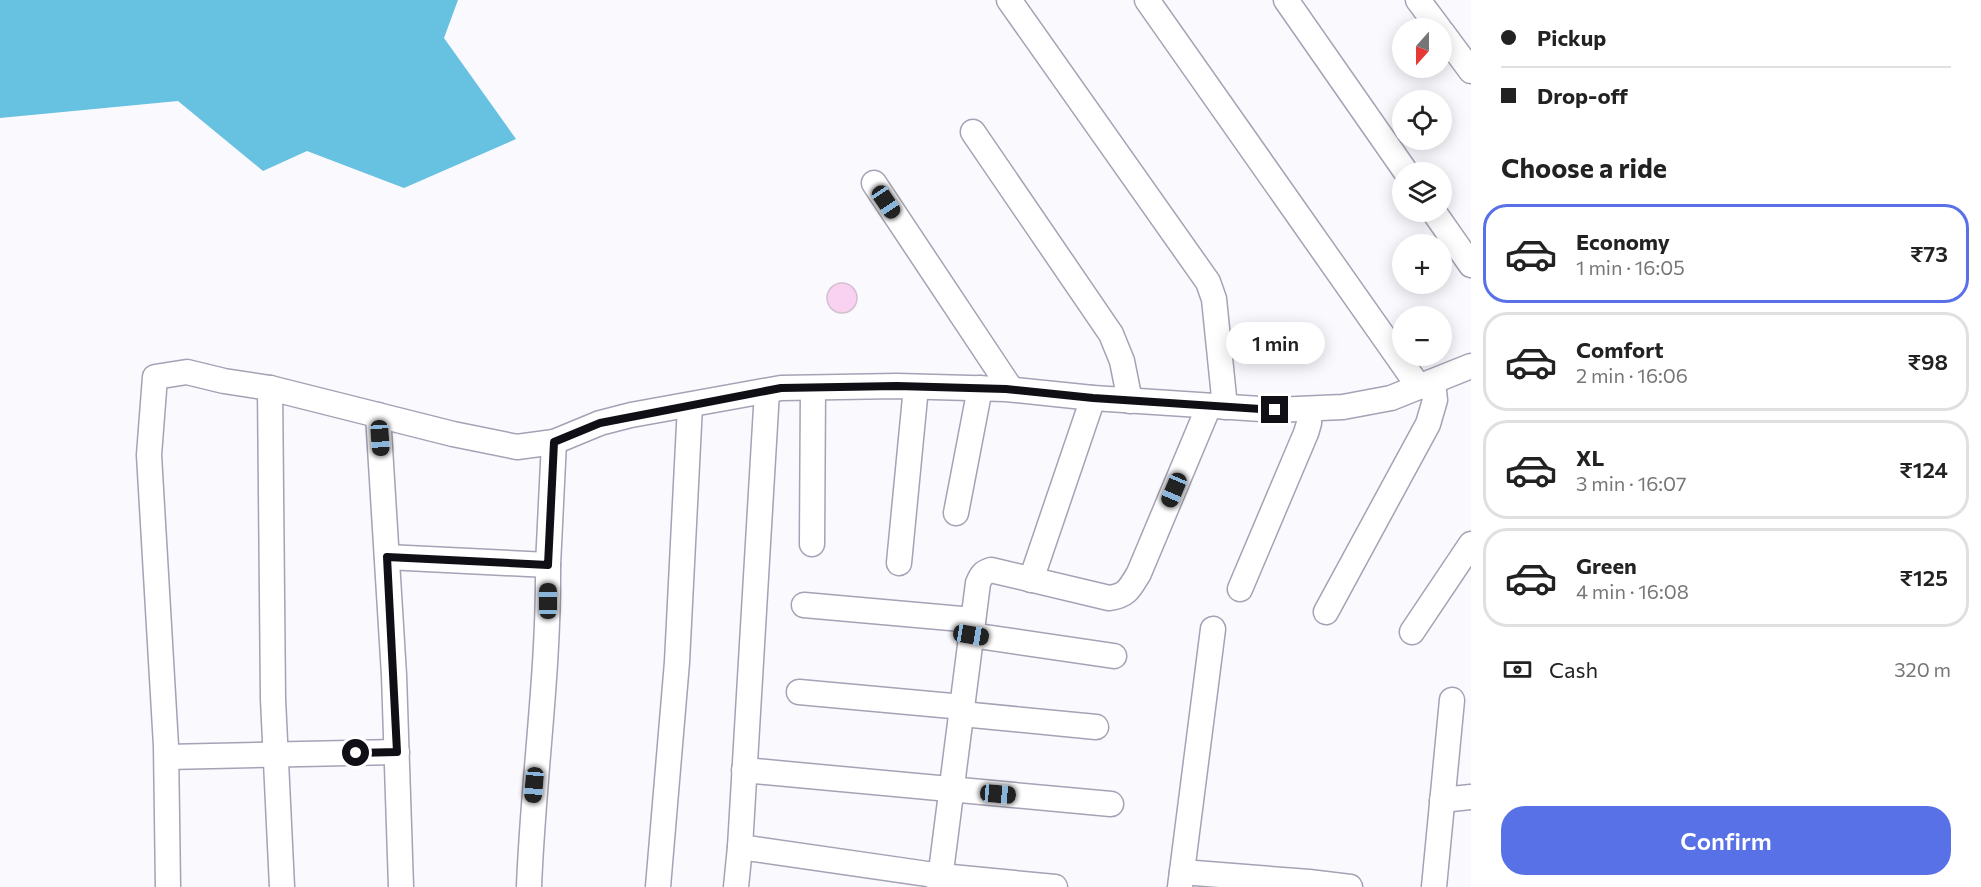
<!DOCTYPE html>
<html lang="en">
<head>
<meta charset="utf-8">
<style>
  body { margin:0; font-family:Commissioner,sans-serif; background:#f6f6f6; color:#222; height:100vh; display:flex; flex-direction:column; font-size:22px; white-space:nowrap }
  * { box-sizing:border-box; margin:0 }
  p { font-size:20px; color:#767676 }
  .icon { flex:none; width:33px; height:33px; fill:none; stroke:currentColor; stroke-width:2; stroke-linecap:round; stroke-linejoin:round }
  .map { position:relative; flex:1; overflow:hidden }
  .drawer { display:flex; flex-direction:column; background:#fff; width:510px }
  .drawer>* { flex:none }
  .top-card { display:grid; align-content:center; height:132px; padding:0 30px; background:#fff }
  .needle { width:39px; rotate:201deg }
  .fabs { position:absolute; left:1392px; top:18px; display:grid; gap:12px }
  .fabs a { display:grid; place-items:center; width:60px; height:60px; border-radius:50%; background:#fff; box-shadow:0 3px 15px #0003; font-size:30px }
  .end { position:absolute; width:27px; height:27px; margin:-14px; border:8px solid #100f16; background:#fff; box-shadow:0 0 0 3px #fff }
  .from { border-radius:50% }
  .bubble { position:absolute; height:42px; border-radius:21px; background:#fff; box-shadow:0 3px 15px #0003; font-size:20px; font-weight:600; line-height:42px; text-align:center }
  .car { position:absolute; width:18px; height:36px; margin:-18px -9px; border-radius:8px; box-shadow:0 0 4px 2px #0007; background:linear-gradient(#222 24%,#8ab4d8 0 40%,#222 0 76%,#8ab4d8 0 86%,#222 0) }
  .top-card b { display:flex; align-items:center; gap:21px; height:57px; font-size:22px }
  .top-card b+b { border-top:2px solid #e0e0e0 }
  .top-card i { width:15px; height:15px; background:#222 }
  ul { padding:0; list-style:none }
  li { display:flex; align-items:center; gap:18px; height:99px; margin:0 12px 9px; padding:0 18px; border:3px solid #e0e0e0; border-radius:24px }
  li div { flex:1 }
  li b { display:block; font-size:22px }
  li em { font-style:normal; font-weight:600 }
  li.on { border-color:#5871e7 }
  li>.icon { width:54px; height:54px; stroke-width:1.5 }
  h2 { padding:0 30px; font-size:27px; line-height:72px }
  .pay { display:flex; align-items:center; gap:15px; height:66px; padding:0 30px; font-size:22px }
  .pay p { margin-inline-start:auto }
  .action { display:flex; gap:12px; margin-top:auto; padding:12px 30px }
  .action a { flex:1; height:69px; border-radius:24px; background:#5871e7; color:#fff; font-size:24px; font-weight:600; line-height:69px; text-align:center }
  main { display:flex; flex:1; min-height:0 }
  .map>svg:first-child { display:block }
</style>
</head>
<body>
<main>
<div class="map">
<svg width="1471" height="887" viewBox="0 0 1471 887">
  <rect width="100%" height="100%" fill="#faf9fd"/>
  <polygon fill="#67c1e0" points="0,0 458,0 444,38 516,139 404,188 307,151 263,171 178,101 0,118"/>
  <circle fill="#f8d2f0" stroke="#d3c1cf" stroke-width="1.5" cx="842" cy="298" r="15"/>
  <g fill="none" stroke-linecap="round" stroke-linejoin="round">
    <defs>
      <g id="street">
        <polyline points="1009,0 1208,282 1214,299 1225,407"/>
        <polyline points="1147,0 1419,387"/>
        <polyline points="1286,0 1406,172"/>
        <polyline points="1418,0 1439,28"/>
        <polyline points="1442,32 1471,71"/>
        <polyline points="973,132 1111,334 1122,361 1130,401"/>
        <polyline points="874,183 1011,389"/>
        <polyline points="1434,212 1471,265"/>
        <polyline points="270,388 273,699 282,887"/>
        <polyline points="378,415 394,675 401,887"/>
        <polyline points="956,513 980,388"/>
        <polyline points="812,544 813,388"/>
        <path d="M387,557L548,565C549,673 533,780 529,887"/>
        <polyline points="899,563 916,387"/>
        <polyline points="548,565 554,442"/>
        <polyline points="1031,580 1093,398"/>
        <polyline points="1240,589 1306,433 1309,423 1310,409"/>
        <polyline points="804,605 973,620"/>
        <polyline points="1326,612 1428,424 1435,400 1433,382"/>
        <polyline points="1412,632 1471,544"/>
        <polyline points="971,635 1114,656"/>
        <polyline points="799,692 963,707"/>
        <polyline points="962,714 1096,727"/>
        <polyline points="167,757 397,752"/>
        <polyline points="744,770 1111,804"/>
        <polyline points="1442,800 1471,797"/>
        <polyline points="740,847 767,391"/>
        <polyline points="1182,872 1309,882 1350,887"/>
        <polyline points="168,887 166,746 149,455 155,377 187,372 224,381 270,388 453,434 517,447 554,442 600,423 631,415 781,388 897,386 1006,389 1093,398 1275,410 1343,407 1391,398 1471,366"/>
        <polyline points="658,887 677,662 690,405"/>
        <polyline points="736,887 740,847 941,876 1055,887"/>
        <path d="M939,887L978,583C981,576 983,572 991,570L1109,598C1127,596 1130,588 1139,573L1209,406"/>
        <polyline points="1180,887 1213,629"/>
        <polyline points="1434,887 1452,700"/>
      </g>
    </defs>
    <use href="#street" stroke="#a4a2b5" stroke-width="27"/>
    <use href="#street" stroke="#fff" stroke-width="24"/>
  </g>
  <g fill="none" stroke-linecap="round" stroke-linejoin="round">
    <polyline stroke="#100f16" stroke-width="8" points="356,753 397,752 387,557 548,565 554,442 600,423 781,388 897,386 1006,389 1093,398 1275,410"/>
  </g>
</svg>
<div class="fabs">
<a><svg class="needle" viewBox="-14 -14 28 28"><path d="M0-13l5 13h-10z" fill="#e53935"/><path d="M0 13l5-13h-10z" fill="#767676"/></svg></a>
<a><svg class="icon" aria-label="locate" viewBox="0 0 24 24"><circle cx="12" cy="12" r="6"/><path d="M12 2v4M12 18v4M2 12h4M18 12h4"/></svg></a>
<a><svg class="icon" aria-label="layers" viewBox="0 0 24 24"><path d="M12 4l9 5-9 5-9-5zM3 14l9 5 9-5"/></svg></a>
<a>+</a>
<a>−</a>
</div>
<i class="end from" style="left:356px;top:753px"></i>
<i class="end" style="left:1275px;top:410px"></i>
<div class="bubble" style="left:1226px;top:322px;width:99px">1 min</div>
<i class="car" style="left:886px;top:202px;rotate:146deg"></i>
<i class="car" style="left:380px;top:438px;rotate:176deg"></i>
<i class="car" style="left:1174px;top:490px;rotate:203deg"></i>
<i class="car" style="left:548px;top:601px;rotate:0deg"></i>
<i class="car" style="left:971px;top:635px;rotate:99deg"></i>
<i class="car" style="left:534px;top:785px;rotate:185deg"></i>
<i class="car" style="left:998px;top:794px;rotate:95deg"></i>
</div>
<section class="drawer">
<div class="top-card">
<b><i class="from"></i>Pickup</b>
<b><i></i>Drop-off</b>
</div>
<h2>Choose a ride</h2>
<ul>
<li class="on"><svg class="icon" aria-label="car" viewBox="0 0 24 24"><path d="M5 17H2v-5l4-1 3-4h7l3 4 3 1v5h-3M9 17h6M6 11h13"/><circle cx="7" cy="17" r="2"/><circle cx="17" cy="17" r="2"/></svg><div><b>Economy</b><p>1 min · 16:05</p></div><em>₹73</em></li>
<li><svg class="icon" aria-label="car" viewBox="0 0 24 24"><path d="M5 17H2v-5l4-1 3-4h7l3 4 3 1v5h-3M9 17h6M6 11h13"/><circle cx="7" cy="17" r="2"/><circle cx="17" cy="17" r="2"/></svg><div><b>Comfort</b><p>2 min · 16:06</p></div><em>₹98</em></li>
<li><svg class="icon" aria-label="car" viewBox="0 0 24 24"><path d="M5 17H2v-5l4-1 3-4h7l3 4 3 1v5h-3M9 17h6M6 11h13"/><circle cx="7" cy="17" r="2"/><circle cx="17" cy="17" r="2"/></svg><div><b>XL</b><p>3 min · 16:07</p></div><em>₹124</em></li>
<li><svg class="icon" aria-label="car" viewBox="0 0 24 24"><path d="M5 17H2v-5l4-1 3-4h7l3 4 3 1v5h-3M9 17h6M6 11h13"/><circle cx="7" cy="17" r="2"/><circle cx="17" cy="17" r="2"/></svg><div><b>Green</b><p>4 min · 16:08</p></div><em>₹125</em></li>
</ul>
<div class="pay"><svg class="icon" aria-label="cash" viewBox="0 0 24 24"><path d="M3 7h18v10H3z"/><circle cx="12" cy="12" r="2"/></svg>Cash<p>320 m</p></div>
<div class="action"><a>Confirm</a></div>
</section>
</main>
</body>
</html>
